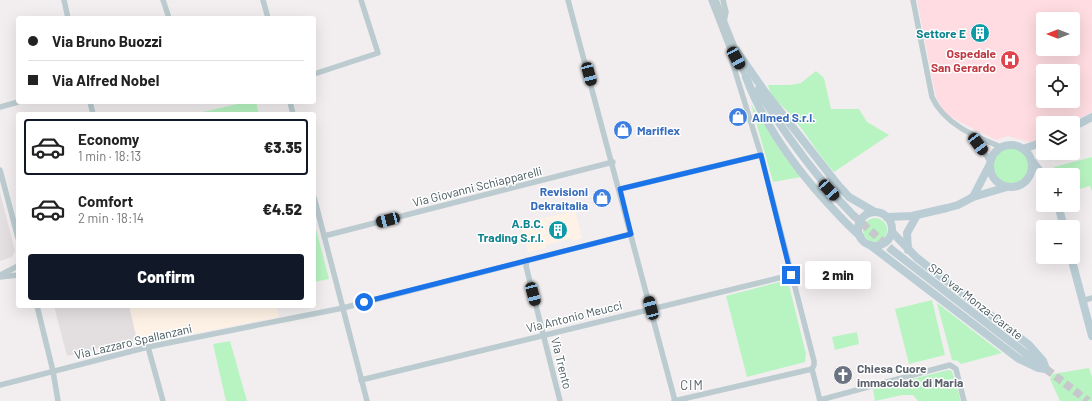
<!DOCTYPE html>
<html lang="en">
<head>
<meta charset="utf-8">
<style>
  body { margin:0; font-family:Barlow,sans-serif; background:#f6f6f6; color:#222; height:100vh; display:flex; flex-direction:column; font-size:15px; white-space:nowrap }
  * { box-sizing:border-box; margin:0 }
  p { font-size:13px; color:#767676 }
  .icon { flex:none; width:22px; height:22px; fill:none; stroke:currentColor; stroke-width:2; stroke-linecap:round; stroke-linejoin:round }
  .map { position:relative; flex:1; overflow:hidden }
  .sheet { position:absolute; left:16px; top:112px; width:300px; height:196px; display:flex; flex-direction:column; background:#fff; border-radius:4px; box-shadow:0 4px 16px #0002 }
  .sheet>* { flex:none }
  .hud { position:absolute; left:16px; top:16px; width:300px; height:88px; border-radius:4px; box-shadow:0 4px 16px #0002; display:grid; align-content:center; height:88px; padding:0 12px; background:#fff }
  .needle { width:26px; rotate:270deg }
  .controls { position:absolute; left:1036px; top:12px; display:grid; gap:8px }
  .controls a { display:grid; place-items:center; width:44px; height:44px; border-radius:4px; background:#fff; box-shadow:0 4px 16px #0002; font-size:20px }
  .end { position:absolute; width:18px; height:18px; margin:-9px; border:5px solid #1a73e8; background:#fff; box-shadow:0 0 0 2px #fff }
  .from { border-radius:50% }
  .bubble { position:absolute; height:28px; border-radius:4px; background:#fff; box-shadow:0 4px 16px #0002; font-size:13px; font-weight:800; line-height:28px; text-align:center }
  .car { position:absolute; width:12px; height:24px; margin:-12px -6px; border-radius:5px; box-shadow:0 0 3px 1px #0007; background:linear-gradient(#222 24%,#8ab4d8 0 40%,#222 0 76%,#8ab4d8 0 86%,#222 0) }
  .hud b { display:flex; align-items:center; gap:14px; height:38px; font-size:15px }
  .hud b+b { border-top:1px solid #e0e0e0 }
  .hud i { width:10px; height:10px; background:#222 }
  ul { padding:7px 0 0; list-style:none }
  li { display:flex; align-items:center; gap:12px; height:56px; margin:0 8px 6px; padding:0 4px; border:2px solid transparent; border-radius:4px }
  li div { flex:1 }
  li b { display:block; font-size:15px }
  li em { font-style:normal; font-weight:800 }
  li.current { border-color:#111827 }
  li>.icon { width:36px; height:36px; stroke-width:1.5 }
  .button { display:flex; gap:8px; margin-top:auto; padding:8px 12px }
  .button a { flex:1; height:46px; border-radius:4px; background:#111827; color:#fff; font-size:16px; font-weight:800; line-height:46px; text-align:center }
  .map>svg:first-child { display:block }
</style>
</head>
<body>
<div class="map">
<svg width="1092" height="401" viewBox="0 0 1092 401">
  <rect width="100%" height="100%" fill="#f2eeef"/>
  <g fill="#fef2e6">
    <polygon points="575,211 582,238 573,241 572,238 546,245 546,248 528,252 520,223"/>
    <polygon points="129,306 276,306 279,317 164,339 164,336 137,340"/>
  </g>
  <g fill="#e3dfe1">
    <polygon points="0,192 15,251 12,257 0,261"/>
    <polygon points="54,306 129,306 137,340 67,356"/>
  </g>
  <path fill="#fedce1" fill-rule="evenodd" d="M917,0H1092V112L1070,123H1043V137L1030,142L1008,136L996,140L946,115L936,97ZM1043,19H1073V49H1043ZM1043,71H1073V101H1043Z"/>
  <g fill="#b8f4c2">
    <path d="M816,71L824,78L831,109H859L867,122L889,135L834,172C817,153 805,131 788,112C779,102 771,99 768,85H790L801,83Z"/>
    <polygon points="246,102 256,102 259,114 194,114"/>
    <polygon points="751,104 785,157 801,177 773,182"/>
    <circle cx="1011" cy="166" r="18"/>
    <polygon points="1092,157 1092,191 1090,186 1073,191 1073,175 1056,175 1054,167"/>
    <circle cx="875" cy="230" r="12"/>
    <polygon points="314,221 329,279 314,282"/>
    <polygon points="783,281 789,285 806,354 805,362 747,377 726,296"/>
    <polygon points="932,300 945,355 909,364 895,309"/>
    <polygon points="937,303 1002,353 961,364 958,361 952,360"/>
    <polygon points="857,332 859,344 835,350 832,337"/>
    <polygon points="230,341 247,401 226,401 213,344"/>
    <polygon points="1089,368 1092,377 1092,401 1060,401 1050,379 1053,374"/>
    <polygon points="948,370 952,371 961,401 918,401 913,395 902,395 875,401 873,389"/>
  </g>
  <g fill="none" stroke-linecap="round" stroke-linejoin="round">
    <g stroke="#c7c8cb" stroke-width="8" stroke-dasharray="8 4" stroke-linecap="butt">
      <polyline points="853,215 892,250"/>
      <polyline points="1046,369 1088,401"/>
    </g>
    <g stroke="#bbcbcf" stroke-width="5.5">
      <polyline points="64,0 68,18"/>
      <polyline points="163,0 169,18"/>
      <polyline points="263,0 268,18"/>
      <polyline points="568,0 675,401"/>
      <polyline points="711,0 730,49 746,77"/>
      <polyline points="716,0 736,50"/>
      <polyline points="723,0 726,12 724,22"/>
      <path d="M913,0L932,97C944,124 974,136 1001,147"/>
      <polyline points="730,49 731,58 761,155 814,361 814,365 812,369 820,401"/>
      <polyline points="314,74 378,53 361,0"/>
      <polyline points="90,102 93,114"/>
      <polyline points="290,102 293,114"/>
      <polyline points="0,107 18,102"/>
      <polyline points="971,134 990,161"/>
      <polyline points="0,170 18,238"/>
      <polyline points="620,189 761,155"/>
      <polyline points="314,197 367,401"/>
      <polyline points="324,236 613,162"/>
      <polyline points="527,260 526,266 560,401"/>
      <polyline points="0,275 18,266"/>
      <polyline points="0,277 18,275"/>
      <polyline points="1082,301 1092,298"/>
      <polyline points="37,306 53,371 58,401"/>
      <polyline points="148,347 163,401"/>
      <polyline points="361,380 791,275"/>
      <polyline points="0,385 148,347 343,308 631,234"/>
      <polyline points="820,400 950,365 956,369 964,401"/>
      <polyline points="674,401 812,369"/>
    </g>
    <g stroke="#bacdd5" stroke-width="8">
      <polyline points="736,50 765,92 838,185 849,197 875,212"/>
      <path d="M746,77C762,120 786,155 815,189C829,205 844,222 860,236"/>
      <path d="M758,90C786,136 816,177 853,215"/>
      <polyline points="1073,127 1092,117"/>
      <circle cx="1011" cy="166" r="21"/>
      <polyline points="1023,149 1043,142"/>
      <polyline points="1032,161 1043,175"/>
      <polyline points="973,197 989,166"/>
      <polyline points="1058,205 1064,227"/>
      <circle cx="875" cy="229" r="17"/>
      <polyline points="887,217 912,216 947,208 958,205 973,197 1007,187"/>
      <polyline points="892,232 917,258 1029,345 1043,361 1046,369"/>
      <polyline points="870,245 1019,359 1038,368 1046,369"/>
      <polyline points="892,250 1042,366"/>
      <polyline points="908,250 907,233 917,215"/>
      <polyline points="1071,257 1092,336"/>
    </g>
  </g>
  <g fill="none" stroke-linecap="round" stroke-linejoin="round">
    <polyline stroke="#1a73e8" stroke-width="5" points="364,302 631,234 620,189 761,155 791,275"/>
  </g>
  <defs>
    <symbol id="building-disc" viewBox="-11 -11 22 22"><circle r="9.5" fill="#0f9aa8" stroke="#fff"/><path d="M-4-6H4V6H1V3H-1V6H-4ZM-2.5-4.3h1.7v1.8h-1.7ZM.8-4.3h1.7v1.8H.8ZM-2.5-1h1.7V.8h-1.7ZM.8-1h1.7V.8H.8Z" fill="#fff"/></symbol>
    <symbol id="hospital-disc" viewBox="-11 -11 22 22"><circle r="9.5" fill="#e0444e" stroke="#fff"/><path d="M-5-5h3v3.5h4V-5h3V5h-3V1.5h-4V5h-3Z" fill="#fff"/></symbol>
    <symbol id="shop-disc" viewBox="-11 -11 22 22"><circle r="9.5" fill="#3f7fe0" stroke="#fff"/><path d="M-5-2.5h2.3a2.7 3.5 0 0 1 5.4 0H5L5.5 6h-11ZM-1.5-2.5h3a1.5 2.3 0 0 0-3 0Z" fill="#fff"/></symbol>
    <symbol id="church-disc" viewBox="-11 -11 22 22"><circle r="9.5" fill="#6b7280" stroke="#fff"/><path d="M-1.2-6h2.4v3.5h3.3v2.4h-3.3V6h-2.4V-.1h-3.3v-2.4h3.3Z" fill="#fff"/></symbol>
  </defs>
  <g fill-rule="evenodd">
    <use href="#building-disc" x="969" y="22" width="22" height="22"/>
    <use href="#hospital-disc" x="999" y="49" width="22" height="22"/>
    <use href="#shop-disc" x="727" y="106" width="22" height="22"/>
    <use href="#shop-disc" x="612" y="119" width="22" height="22"/>
    <use href="#shop-disc" x="591" y="187" width="22" height="22"/>
    <use href="#building-disc" x="547" y="219" width="22" height="22"/>
    <use href="#church-disc" x="832" y="364" width="22" height="22"/>
  </g>
  <g text-anchor="middle" dominant-baseline="central" stroke-width="3" stroke-linejoin="round" paint-order="stroke">
    <g font-size="12" font-weight="bold" fill="#0d838f" stroke="#fff" text-anchor="end">
      <text x="966" y="33">Settore E</text>
      <text x="544" y="223">A.B.C.<tspan x="544" dy="14">Trading S.r.l.</tspan></text>
    </g>
    <g font-size="12" font-weight="bold" fill="#be3a42" stroke="#fff" text-anchor="end">
      <text x="996" y="53">Ospedale<tspan x="996" dy="14">San Gerardo</tspan></text>
    </g>
    <g font-size="12" font-weight="bold" fill="#366cbe" stroke="#fff" text-anchor="start">
      <text x="752" y="117">Allmed S.r.l.</text>
      <text x="637" y="130">Mariflex</text>
      <text x="588" y="191" text-anchor="end">Revisioni<tspan x="588" dy="14">Dekraitalia</tspan></text>
    </g>
    <g font-size="12" fill="#45585e" stroke="#fff">
      <text transform="translate(477 186) rotate(-14)">Via Giovanni Schiapparelli</text>
      <text transform="translate(976 301) rotate(38)">SP 6 var Monza-Carate</text>
      <text transform="translate(574 316) rotate(-14)">Via Antonio Meucci</text>
      <text transform="translate(133 341) rotate(-13)">Via Lazzaro Spallanzani</text>
      <text transform="translate(562 363) rotate(76)">Via Trento</text>
    </g>
    <g font-size="12" font-weight="bold" fill="#5b616d" stroke="#fff" text-anchor="start">
      <text x="857" y="368">Chiesa Cuore<tspan x="857" dy="14">immacolato di Maria</tspan></text>
    </g>
    <g font-size="13" letter-spacing="1" fill="#5a6165" stroke="#fff">
      <text x="692" y="385">CIM</text>
    </g>
  </g>
</svg>
<div class="controls">
<a><svg class="needle" viewBox="-14 -14 28 28"><path d="M0-13l5 13h-10z" fill="#e53935"/><path d="M0 13l5-13h-10z" fill="#767676"/></svg></a>
<a><svg class="icon" aria-label="locate" viewBox="0 0 24 24"><circle cx="12" cy="12" r="6"/><path d="M12 2v4M12 18v4M2 12h4M18 12h4"/></svg></a>
<a><svg class="icon" aria-label="layers" viewBox="0 0 24 24"><path d="M12 4l9 5-9 5-9-5zM3 14l9 5 9-5"/></svg></a>
<a>+</a>
<a>−</a>
</div>
<i class="end from" style="left:364px;top:302px"></i>
<i class="end" style="left:791px;top:275px"></i>
<div class="bubble" style="left:805px;top:261px;width:66px">2 min</div>
<i class="car" style="left:736px;top:58px;rotate:151deg"></i>
<i class="car" style="left:589px;top:74px;rotate:165deg"></i>
<i class="car" style="left:978px;top:144px;rotate:143deg"></i>
<i class="car" style="left:829px;top:190px;rotate:138deg"></i>
<i class="car" style="left:388px;top:220px;rotate:255deg"></i>
<i class="car" style="left:533px;top:294px;rotate:165deg"></i>
<i class="car" style="left:651px;top:308px;rotate:345deg"></i>
<div class="hud">
<b><i class="from"></i>Via Bruno Buozzi</b>
<b><i></i>Via Alfred Nobel</b>
</div>
<section class="sheet">
<ul>
<li class="current"><svg class="icon" aria-label="car" viewBox="0 0 24 24"><path d="M5 17H2v-5l4-1 3-4h7l3 4 3 1v5h-3M9 17h6M6 11h13"/><circle cx="7" cy="17" r="2"/><circle cx="17" cy="17" r="2"/></svg><div><b>Economy</b><p>1 min · 18:13</p></div><em>€3.35</em></li>
<li><svg class="icon" aria-label="car" viewBox="0 0 24 24"><path d="M5 17H2v-5l4-1 3-4h7l3 4 3 1v5h-3M9 17h6M6 11h13"/><circle cx="7" cy="17" r="2"/><circle cx="17" cy="17" r="2"/></svg><div><b>Comfort</b><p>2 min · 18:14</p></div><em>€4.52</em></li>
</ul>
<div class="button"><a>Confirm</a></div>
</section>
</div>
</body>
</html>
